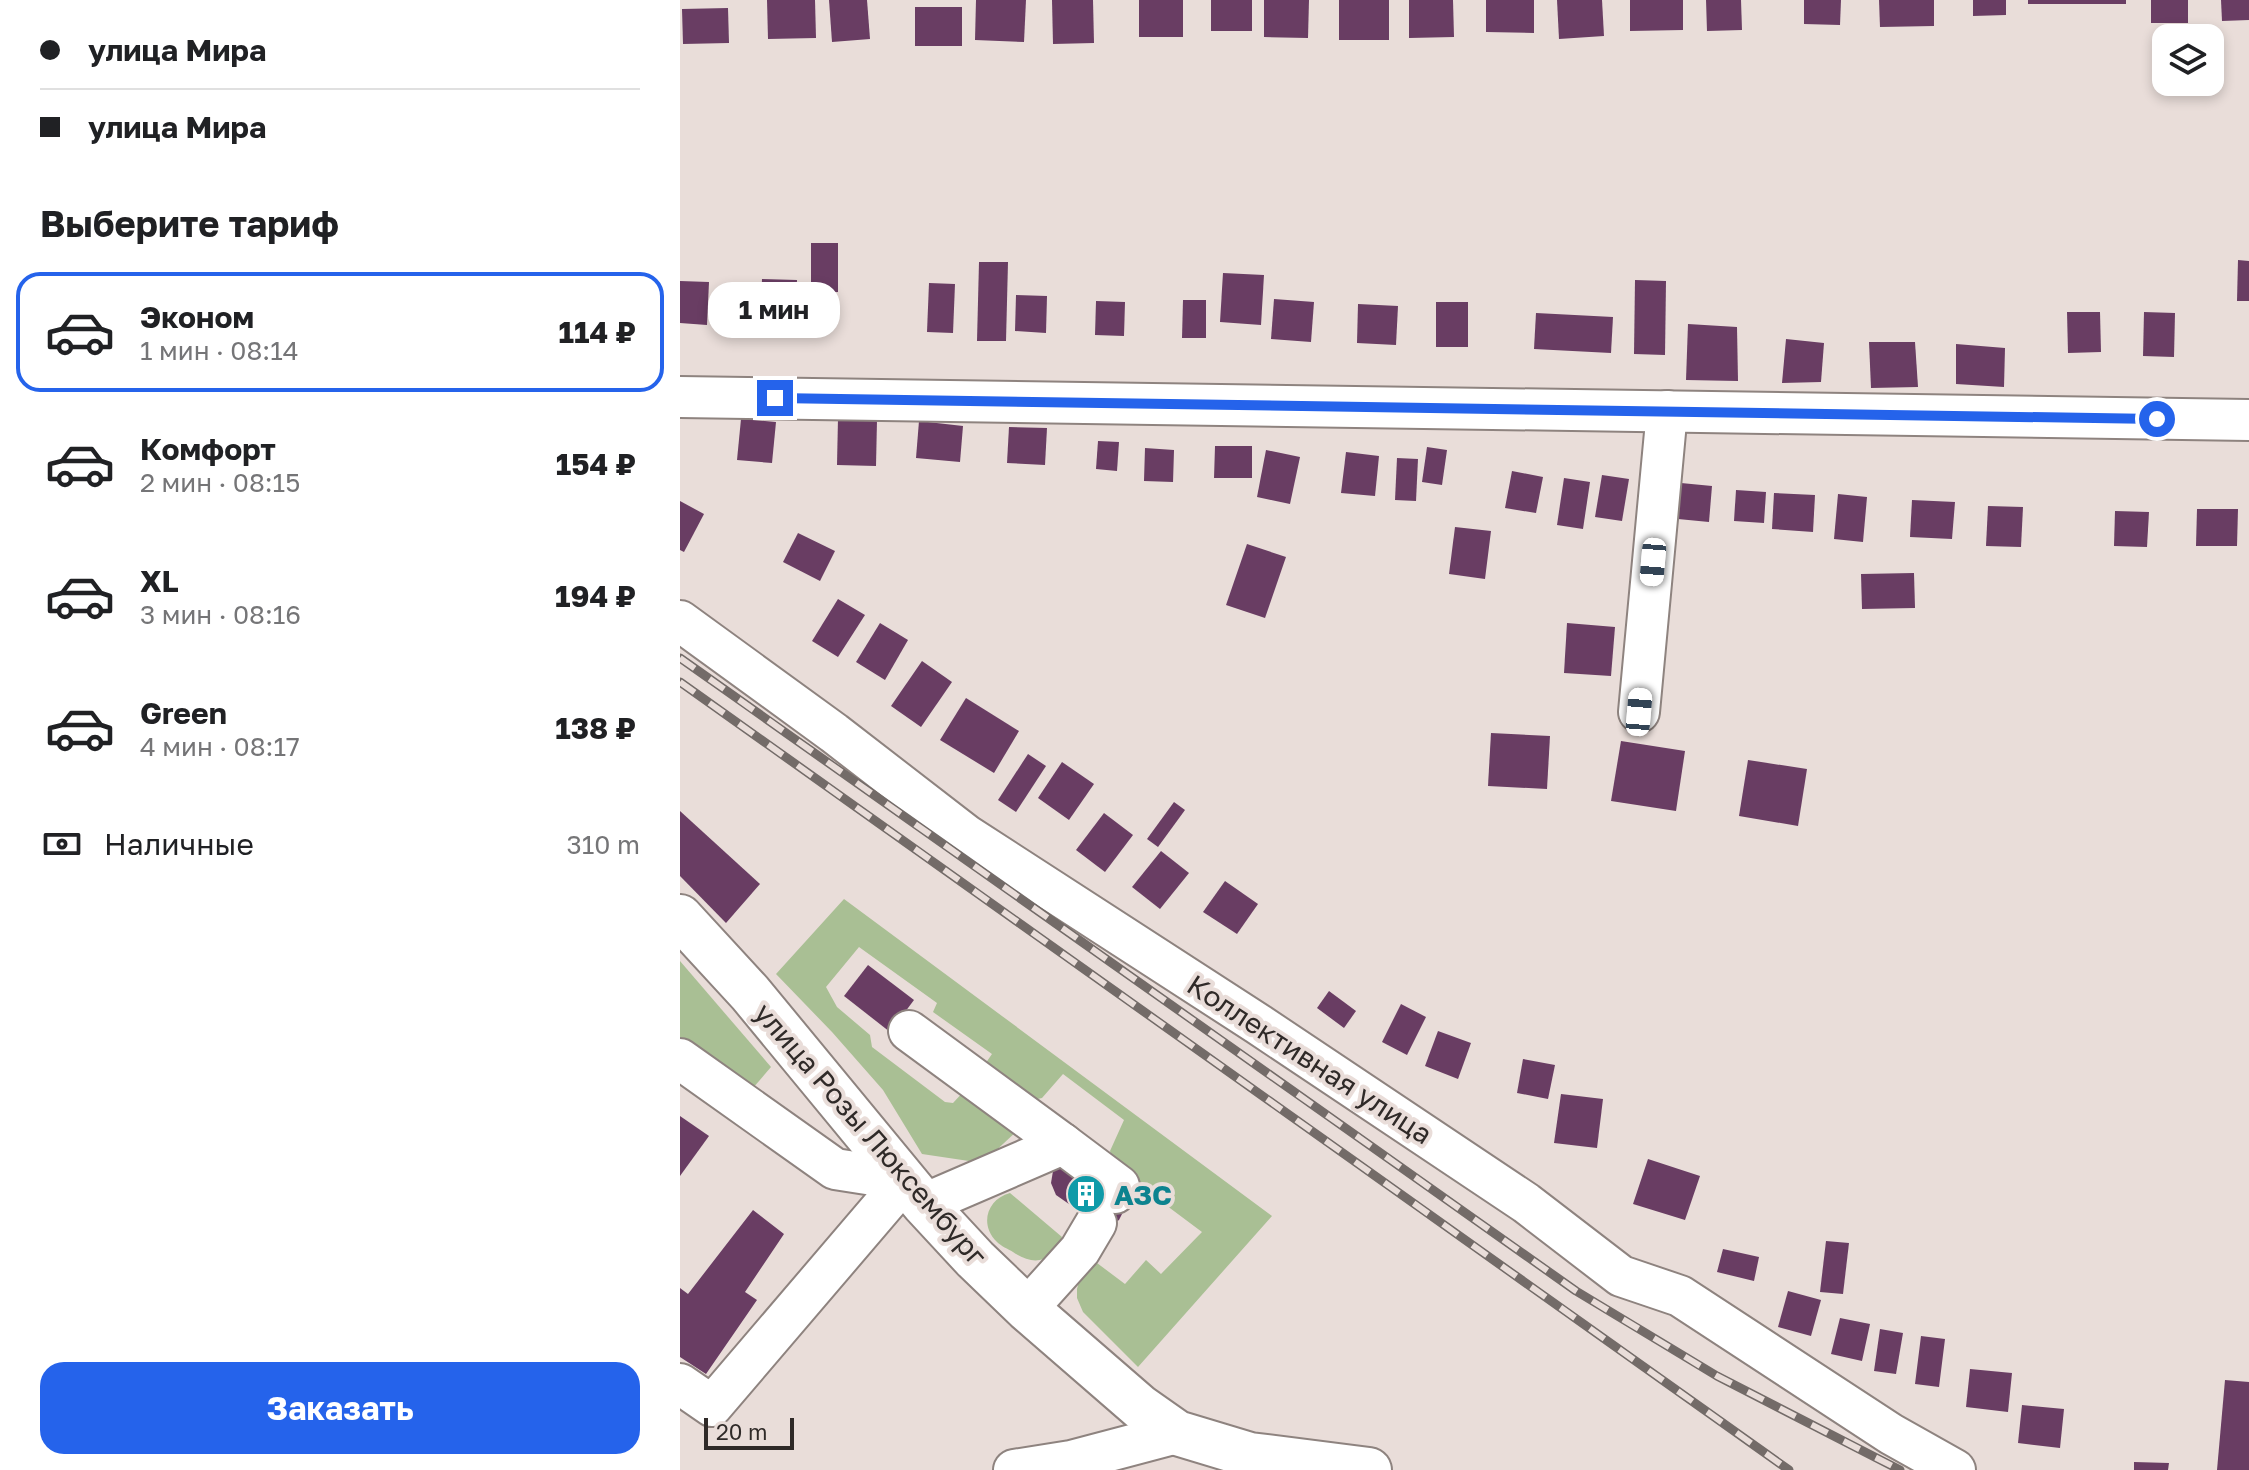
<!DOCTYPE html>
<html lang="ru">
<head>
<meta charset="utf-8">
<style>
  body { margin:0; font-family:"Golos Text",sans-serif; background:#f2f2f2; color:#202124; height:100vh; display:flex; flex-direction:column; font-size:30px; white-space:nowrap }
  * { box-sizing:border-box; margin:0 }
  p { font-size:26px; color:#757577 }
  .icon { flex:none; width:44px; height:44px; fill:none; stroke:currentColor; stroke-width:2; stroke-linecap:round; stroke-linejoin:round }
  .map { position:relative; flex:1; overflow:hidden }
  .side { display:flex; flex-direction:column; background:#fff; width:680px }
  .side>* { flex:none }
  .banner { display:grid; align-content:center; height:176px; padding:0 40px; background:#fff }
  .controls { position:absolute; left:1472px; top:24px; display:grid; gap:16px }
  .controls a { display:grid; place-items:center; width:72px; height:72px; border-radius:16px; background:#fff; box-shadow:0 4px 12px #0003; font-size:40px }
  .scale { position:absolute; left:24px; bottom:20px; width:90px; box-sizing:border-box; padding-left:8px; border:4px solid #2f2a28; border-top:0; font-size:22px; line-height:28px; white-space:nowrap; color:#2f2a28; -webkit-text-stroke:6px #e9ddd9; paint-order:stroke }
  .end { position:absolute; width:36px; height:36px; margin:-18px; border:10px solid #2563eb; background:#fff; box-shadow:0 0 0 4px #fff }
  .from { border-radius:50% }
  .bubble { position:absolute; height:56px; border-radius:24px; background:#fff; box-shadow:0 4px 12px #0003; font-size:26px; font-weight:700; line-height:56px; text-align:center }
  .car { position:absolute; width:24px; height:48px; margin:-24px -12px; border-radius:10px; box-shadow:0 0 6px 2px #0007; background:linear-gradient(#fff 24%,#345 0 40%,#fff 0 76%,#345 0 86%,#fff 0) }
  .banner b { display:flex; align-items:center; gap:28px; height:76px; font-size:30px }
  .banner b+b { border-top:2px solid #e0e0e0 }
  .banner i { width:20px; height:20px; background:#202124 }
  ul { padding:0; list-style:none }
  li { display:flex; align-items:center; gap:24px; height:120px; margin:0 16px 12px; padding:0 24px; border:4px solid transparent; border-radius:24px }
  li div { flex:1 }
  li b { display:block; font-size:30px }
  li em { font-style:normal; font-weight:700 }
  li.on { border-color:#2563eb }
  li>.icon { width:72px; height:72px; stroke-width:1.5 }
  h2 { padding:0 40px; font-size:36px; line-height:96px }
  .pay { display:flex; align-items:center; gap:20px; height:88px; padding:0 40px; font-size:30px }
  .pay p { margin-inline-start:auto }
  .cta { display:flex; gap:16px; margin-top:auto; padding:16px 40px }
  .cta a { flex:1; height:92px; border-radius:24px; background:#2563eb; color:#fff; font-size:32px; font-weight:700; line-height:92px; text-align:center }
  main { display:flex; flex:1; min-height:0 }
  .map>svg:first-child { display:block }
</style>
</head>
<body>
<main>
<section class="side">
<div class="banner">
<b><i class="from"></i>улица Мира</b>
<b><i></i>улица Мира</b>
</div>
<h2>Выберите тариф</h2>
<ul>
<li class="on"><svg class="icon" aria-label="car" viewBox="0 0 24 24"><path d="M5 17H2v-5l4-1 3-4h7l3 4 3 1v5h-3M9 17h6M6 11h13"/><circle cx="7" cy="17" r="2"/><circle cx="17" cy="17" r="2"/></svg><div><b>Эконом</b><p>1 мин · 08:14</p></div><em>114 ₽</em></li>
<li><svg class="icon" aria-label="car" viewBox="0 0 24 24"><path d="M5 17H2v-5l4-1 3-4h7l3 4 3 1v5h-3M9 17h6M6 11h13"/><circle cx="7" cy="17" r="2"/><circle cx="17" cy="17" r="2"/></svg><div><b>Комфорт</b><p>2 мин · 08:15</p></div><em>154 ₽</em></li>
<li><svg class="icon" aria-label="car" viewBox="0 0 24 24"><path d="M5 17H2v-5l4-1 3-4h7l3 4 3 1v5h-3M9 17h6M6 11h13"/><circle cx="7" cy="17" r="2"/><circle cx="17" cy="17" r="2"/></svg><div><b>XL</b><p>3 мин · 08:16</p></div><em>194 ₽</em></li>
<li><svg class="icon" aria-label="car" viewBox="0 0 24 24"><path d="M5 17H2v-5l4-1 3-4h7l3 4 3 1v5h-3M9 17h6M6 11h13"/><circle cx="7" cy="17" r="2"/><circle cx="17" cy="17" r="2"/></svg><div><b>Green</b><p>4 мин · 08:17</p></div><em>138 ₽</em></li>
</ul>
<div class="pay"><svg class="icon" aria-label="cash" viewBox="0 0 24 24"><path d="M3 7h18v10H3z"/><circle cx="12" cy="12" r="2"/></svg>Наличные<p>310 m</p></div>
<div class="cta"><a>Заказать</a></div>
</section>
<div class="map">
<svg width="1569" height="1470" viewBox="0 0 1569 1470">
  <rect width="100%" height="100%" fill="#e9ddd9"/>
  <g fill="#a9bf94">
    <polygon points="164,899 592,1216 458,1367 403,1312 397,1298 397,1289 399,1281 417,1263 445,1284 466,1260 481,1274 522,1232 443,1173 435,1164 430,1151 444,1120 383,1074 362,1098 353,1100 303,1067 312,1054 253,1012 257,1003 179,947 146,987 157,1007 190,1035 192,1047 265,1102 273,1103 286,1089 338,1130 309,1157 289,1161 242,1154 203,1090 152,1032 96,974"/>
    <polygon points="0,961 91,1067 73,1088 0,1037"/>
    <path d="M330,1193L382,1237C372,1262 355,1267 333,1252C328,1249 321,1246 317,1242C299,1225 307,1199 330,1193Z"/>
  </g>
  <g fill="#693d63">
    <polygon points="87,0 135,0 136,38 88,39"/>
    <polygon points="149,0 187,0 190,39 152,42"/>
    <polygon points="296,0 346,0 344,42 295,40"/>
    <polygon points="372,0 413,0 414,43 373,44"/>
    <rect x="459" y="0" width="44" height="37"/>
    <rect x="531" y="0" width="41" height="31"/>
    <polygon points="584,0 629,0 628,38 584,37"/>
    <rect x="659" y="0" width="50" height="40"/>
    <polygon points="729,0 773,0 774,37 729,38"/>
    <polygon points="806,0 854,0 854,33 806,32"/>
    <polygon points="877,0 922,0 924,36 879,39"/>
    <polygon points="950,0 1003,0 1003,30 950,31"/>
    <polygon points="1026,0 1061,0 1062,30 1027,31"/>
    <polygon points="1124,0 1161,0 1160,25 1124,24"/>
    <polygon points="1199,0 1254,0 1254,26 1200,27"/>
    <polygon points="1293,0 1326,0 1326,15 1293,16"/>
    <rect x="1348" y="0" width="98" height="4"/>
    <rect x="1471" y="0" width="37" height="23"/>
    <polygon points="1541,0 1569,0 1569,20 1542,21"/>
    <rect x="235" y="7" width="47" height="39"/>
    <polygon points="48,8 49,43 3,44 2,9"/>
    <polygon points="131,243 158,243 158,292 131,293"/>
    <polygon points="1558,260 1569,261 1569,301 1557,301"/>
    <polygon points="299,262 328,262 326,341 297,341"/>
    <polygon points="543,273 584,275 581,325 540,322"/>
    <polygon points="82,279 117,280 115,327 80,325"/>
    <polygon points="955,280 986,281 985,355 954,354"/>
    <polygon points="0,281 29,282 27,325 0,323"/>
    <polygon points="249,283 275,284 273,333 247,332"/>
    <polygon points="336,295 367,296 366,333 335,331"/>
    <polygon points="594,299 634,302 631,342 591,339"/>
    <polygon points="503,300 526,300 526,338 502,338"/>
    <polygon points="416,301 445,302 444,336 415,335"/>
    <rect x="756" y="302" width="32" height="45"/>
    <polygon points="678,304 718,306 716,345 677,343"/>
    <polygon points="1387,312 1420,312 1421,352 1388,353"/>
    <polygon points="1464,312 1495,313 1494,357 1463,356"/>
    <polygon points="856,313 933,317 931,353 854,349"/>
    <polygon points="1008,324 1057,327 1058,381 1006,380"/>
    <polygon points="1106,339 1144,343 1141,382 1102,383"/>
    <polygon points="1189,342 1235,342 1238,387 1191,388"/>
    <polygon points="1276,344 1325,348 1324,387 1276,384"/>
    <polygon points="158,418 197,420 196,466 157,465"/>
    <polygon points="61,419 96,422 92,463 57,460"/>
    <polygon points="239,421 283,426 280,462 236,458"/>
    <polygon points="329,427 367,428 365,465 327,463"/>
    <polygon points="418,441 439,442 437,471 416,469"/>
    <polygon points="535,446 572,446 572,478 534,478"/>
    <polygon points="747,447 767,450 762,485 742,482"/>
    <polygon points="465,448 494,450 493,482 464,481"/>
    <polygon points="586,450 620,457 610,504 577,497"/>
    <polygon points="666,452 699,456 695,496 661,493"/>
    <polygon points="717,458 738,459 736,501 715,500"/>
    <polygon points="832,471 863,477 856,513 825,508"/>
    <polygon points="922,475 949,479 942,521 915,517"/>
    <polygon points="884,478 910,482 903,529 877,525"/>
    <polygon points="1001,483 1032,486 1029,522 998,519"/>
    <polygon points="1056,490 1086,492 1084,523 1054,521"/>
    <polygon points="1094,493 1135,495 1133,532 1092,529"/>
    <polygon points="1158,494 1187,497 1183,542 1154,539"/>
    <polygon points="1232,500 1275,502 1272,539 1230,537"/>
    <polygon points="0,501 24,514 4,552 0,550"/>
    <polygon points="1308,506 1343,507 1341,547 1306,546"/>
    <polygon points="1517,509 1558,509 1557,546 1516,546"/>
    <polygon points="1435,511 1469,512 1467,547 1434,546"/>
    <polygon points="775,527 811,531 805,579 769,574"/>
    <polygon points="118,533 155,551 140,581 103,562"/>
    <polygon points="567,544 606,557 585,618 546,605"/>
    <polygon points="1234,573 1235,608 1182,609 1181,574"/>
    <polygon points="158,599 185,615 158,657 132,641"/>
    <polygon points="200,623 228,640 205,680 176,662"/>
    <polygon points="887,623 935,627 931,676 884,673"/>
    <polygon points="242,661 272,682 241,727 211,706"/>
    <polygon points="286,698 339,731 314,773 260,740"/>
    <polygon points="811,733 870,736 867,789 808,786"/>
    <polygon points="941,741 1005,751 996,811 931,801"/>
    <polygon points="348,754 366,766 336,812 318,800"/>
    <polygon points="1068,760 1127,769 1118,826 1059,816"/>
    <polygon points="382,762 414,784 389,820 358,798"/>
    <polygon points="494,802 505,810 478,847 467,839"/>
    <polygon points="0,811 80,884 46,923 0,876"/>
    <polygon points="424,813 453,835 425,872 396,850"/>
    <polygon points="481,851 509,873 480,909 452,887"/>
    <polygon points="545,881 578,904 557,934 523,912"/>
    <polygon points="188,965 234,1000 210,1032 164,996"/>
    <polygon points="649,991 676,1011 664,1028 637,1008"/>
    <polygon points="721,1004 746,1017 727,1055 702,1042"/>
    <polygon points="758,1031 791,1043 778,1079 745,1066"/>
    <polygon points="843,1059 875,1065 868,1099 837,1093"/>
    <polygon points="881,1094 923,1099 917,1148 874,1143"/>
    <polygon points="0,1116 29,1136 0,1176"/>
    <polygon points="968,1159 1020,1176 1005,1220 953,1204"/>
    <polygon points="381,1164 444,1210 439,1220 430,1226 419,1225 376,1195 371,1183 373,1171"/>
    <polygon points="73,1210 104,1234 65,1292 77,1300 26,1374 0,1357 0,1288 8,1294"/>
    <polygon points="1146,1241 1169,1243 1163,1294 1140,1292"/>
    <polygon points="1043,1249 1079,1257 1074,1281 1037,1272"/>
    <polygon points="1108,1291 1141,1300 1131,1336 1098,1327"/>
    <polygon points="1160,1318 1190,1324 1182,1361 1151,1354"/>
    <polygon points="1200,1329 1223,1333 1216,1374 1194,1371"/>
    <polygon points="1241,1336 1265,1339 1259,1387 1235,1384"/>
    <polygon points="1290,1369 1332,1373 1328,1412 1286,1407"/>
    <polygon points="1545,1380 1569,1382 1569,1470 1537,1470"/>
    <polygon points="1342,1405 1384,1409 1380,1448 1338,1443"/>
    <polygon points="1454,1462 1489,1463 1488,1470 1454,1470"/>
  </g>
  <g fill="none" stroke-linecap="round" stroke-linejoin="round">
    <defs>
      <g id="minor">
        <polyline points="0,397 1569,420"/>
        <polyline points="0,621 154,733 286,835 578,1024 846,1203 941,1276 1000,1296 1211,1434 1275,1470"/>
        <polyline points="959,712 987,411"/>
        <polyline points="229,1031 383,1144"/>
        <polyline points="0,1059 155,1169 225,1180"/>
        <polyline points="244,1204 383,1144 439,1186 435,1193"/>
        <polyline points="347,1309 400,1250 416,1223"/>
        <polyline points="0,1384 32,1406 225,1180"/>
        <polyline points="334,1470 391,1461 497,1433"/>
      </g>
      <polyline id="major" points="0,917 70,993 244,1204 295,1259 347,1309 460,1407 497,1433 570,1455 689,1470"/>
    </defs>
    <use href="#minor" stroke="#8e837f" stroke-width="44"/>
    <use href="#major" stroke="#8e837f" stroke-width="48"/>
    <use href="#minor" stroke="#fff" stroke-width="40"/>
    <use href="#major" stroke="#fff" stroke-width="44"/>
    <defs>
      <g id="rail">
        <polyline points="0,658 896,1291 1037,1376 1220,1470"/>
        <polyline points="0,682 1109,1470"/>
      </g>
    </defs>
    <use href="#rail" stroke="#736b68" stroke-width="9"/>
    <use href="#rail" stroke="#e9ddd9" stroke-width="6" stroke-dasharray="18" stroke-linecap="butt"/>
  </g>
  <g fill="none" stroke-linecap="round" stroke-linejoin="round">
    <polyline stroke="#2563eb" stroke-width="10" points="95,398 1477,419"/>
  </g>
  <defs>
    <symbol id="building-disc" viewBox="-11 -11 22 22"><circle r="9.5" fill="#0f9aa8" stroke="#e9ddd9"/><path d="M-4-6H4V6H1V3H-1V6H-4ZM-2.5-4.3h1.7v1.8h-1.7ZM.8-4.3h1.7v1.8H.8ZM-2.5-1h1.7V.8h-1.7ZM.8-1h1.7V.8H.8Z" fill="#fff"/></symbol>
  </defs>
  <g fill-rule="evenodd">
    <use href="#building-disc" x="384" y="1172" width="44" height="44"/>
  </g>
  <g text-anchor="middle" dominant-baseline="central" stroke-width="8" stroke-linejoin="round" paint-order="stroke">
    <g font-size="28" fill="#2f2a28" stroke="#e9ddd9">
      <text transform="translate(630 1059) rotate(33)">Коллективная улица</text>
      <text transform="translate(191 1134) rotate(49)">улица Розы Люксембург</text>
    </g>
    <g font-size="28" font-weight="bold" fill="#0d838f" stroke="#e9ddd9" text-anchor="start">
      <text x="434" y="1194">АЗС</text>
    </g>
  </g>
</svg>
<div class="controls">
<a><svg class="icon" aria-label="layers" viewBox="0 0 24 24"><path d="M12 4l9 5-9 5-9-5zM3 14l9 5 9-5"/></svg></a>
</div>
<div class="scale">20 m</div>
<i class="end from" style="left:1477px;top:419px"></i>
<i class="end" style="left:95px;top:398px"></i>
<div class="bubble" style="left:28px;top:282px;width:132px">1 мин</div>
<i class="car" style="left:973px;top:562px;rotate:185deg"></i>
<i class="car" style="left:959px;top:712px;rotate:5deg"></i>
</div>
</main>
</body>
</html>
